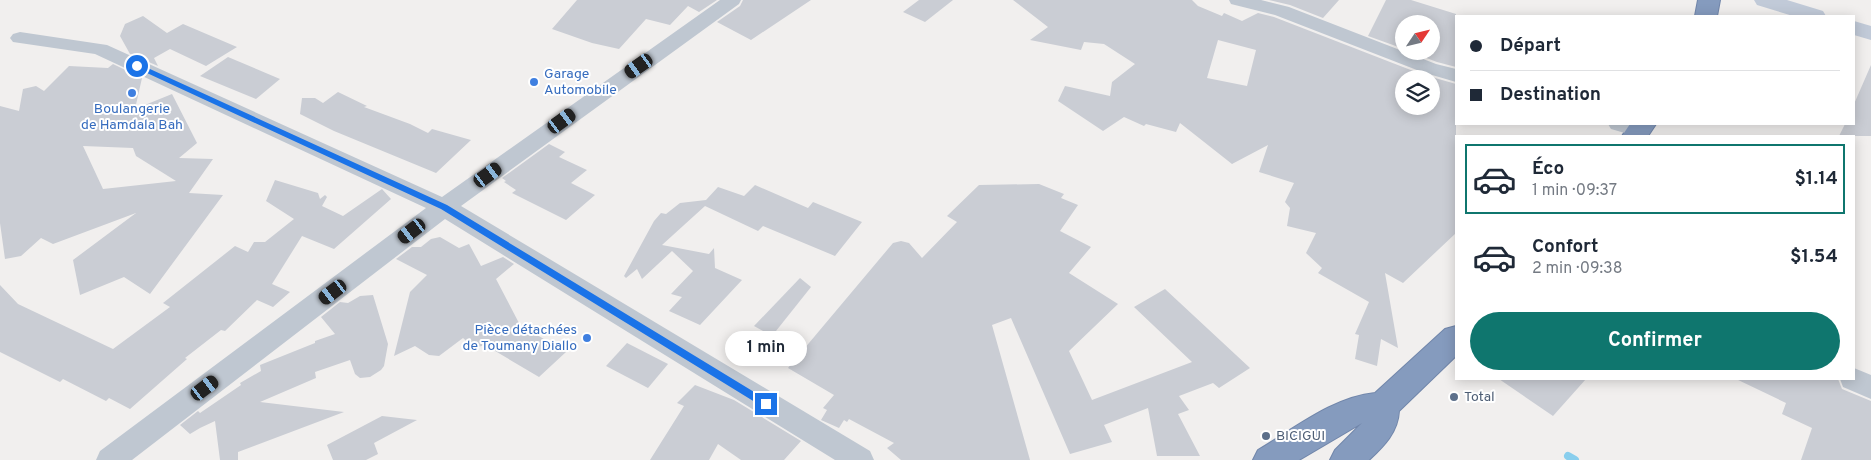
<!DOCTYPE html>
<html lang="fr">
<head>
<meta charset="utf-8">
<style>
  body { margin:0; font-family:Overpass,sans-serif; background:#f6f6f7; color:#1f2937; height:100vh; display:flex; flex-direction:column; font-size:19px; white-space:nowrap }
  * { box-sizing:border-box; margin:0 }
  p { font-size:16px; color:#747a83 }
  .icon { flex:none; width:28px; height:28px; fill:none; stroke:currentColor; stroke-width:2; stroke-linecap:round; stroke-linejoin:round }
  .map { position:relative; flex:1; overflow:hidden }
  .sheet { position:absolute; left:1455px; top:135px; width:400px; height:245px; display:flex; flex-direction:column; background:#fff; border-radius:0px; box-shadow:0 2px 12px #0003 }
  .sheet>* { flex:none }
  .guide { position:absolute; left:1455px; top:15px; width:400px; height:110px; border-radius:0px; box-shadow:0 2px 12px #0003; display:grid; align-content:center; height:110px; padding:0 15px; background:#fff }
  .needle { width:32px; rotate:55deg }
  .fabs { position:absolute; left:1395px; top:15px; display:grid; gap:10px }
  .fabs a { display:grid; place-items:center; width:45px; height:45px; border-radius:50%; background:#fff; box-shadow:0 2px 12px #0003; font-size:25px }
  .end { position:absolute; width:22px; height:22px; margin:-11px; border:6px solid #1a73e8; background:#fff; box-shadow:0 0 0 2px #fff }
  .from { border-radius:50% }
  .bubble { position:absolute; height:35px; border-radius:18px; background:#fff; box-shadow:0 2px 12px #0003; font-size:16px; font-weight:700; line-height:35px; text-align:center }
  .car { position:absolute; width:15px; height:30px; margin:-15px -8px; border-radius:6px; box-shadow:0 0 4px 1px #0007; background:linear-gradient(#222 24%,#8ab4d8 0 40%,#222 0 76%,#8ab4d8 0 86%,#222 0) }
  .guide b { display:flex; align-items:center; gap:18px; height:48px; font-size:19px }
  .guide b+b { border-top:1px solid #e0e1e3 }
  .guide i { width:12px; height:12px; background:#1f2937 }
  ul { padding:9px 0 0; list-style:none }
  li { display:flex; align-items:center; gap:15px; height:70px; margin:0 10px 8px; padding:0 5px; border:2px solid transparent; border-radius:0px }
  li div { flex:1 }
  li b { display:block; font-size:19px }
  li em { font-style:normal; font-weight:700 }
  li.current { border-color:#0f766e }
  li>.icon { width:45px; height:45px; stroke-width:1.5 }
  .primary-button { display:flex; gap:10px; margin-top:auto; padding:10px 15px }
  .primary-button a { flex:1; height:58px; border-radius:30px; background:#0f766e; color:#fff; font-size:20px; font-weight:700; line-height:58px; text-align:center }
  .map>svg:first-child { display:block }
</style>
</head>
<body>
<div class="map">
<svg width="1871" height="460" viewBox="0 0 1871 460">
  <rect width="100%" height="100%" fill="#f1efee"/>
  <g fill="none" stroke-linecap="round" stroke-linejoin="round">
    <polyline stroke="#89ceed" stroke-width="8" points="1568,456 1575,460"/>
  </g>
  <g fill="#cacdd4" fill-rule="evenodd">
    <polygon points="577,0 717,0 699,12 688,6 670,25 646,19 619,49 592,43 552,29"/>
    <polygon points="743,0 811,0 751,40 717,22 740,6"/>
    <polygon points="919,0 953,0 925,22 903,12"/>
    <path d="M1013,0H1192L1198,6L1222,16L1224,13L1242,21L1258,13L1274,17L1421,74L1456,84V233L1403,283L1385,273L1398,348L1381,339L1377,366L1355,359L1359,335L1355,334L1369,302L1318,273L1322,268L1306,253L1316,233L1287,226L1290,208L1285,202L1294,183L1259,172L1268,145L1232,164L1180,123L1176,132L1146,124L1144,126L1124,117L1103,131L1058,101L1065,86L1110,96L1112,82L1135,64L1104,44L1084,42L1081,50L1030,40L1048,27ZM1218,40L1256,50L1247,86L1207,78ZM1404,79H1431V106H1404Z"/>
    <polygon points="1269,0 1339,0 1323,18 1290,5"/>
    <polygon points="1386,0 1411,0 1456,14 1456,67 1437,62 1408,51 1431,51 1431,24 1404,24 1404,49 1368,36"/>
    <polygon points="143,16 167,33 183,24 237,47 206,66 170,49 154,58 158,66 130,54 120,36 125,24"/>
    <polygon points="228,57 280,79 256,99 200,76"/>
    <path d="M113,64L142,78L135,109L172,94L197,143L179,158L213,159L189,193L223,195L150,294L124,277L80,295L73,260L136,213L53,244L41,238L21,256L5,259L0,223V106L19,111L23,89L36,86L44,91L69,66L108,68ZM83,146L133,148L136,156L176,181L103,189Z"/>
    <polygon points="1871,65 1871,136 1839,136 1845,124 1854,124 1854,104"/>
    <polygon points="338,92 367,106 364,107 410,124 428,133 432,129 471,140 436,173 334,131 300,114 302,98 315,98 323,103"/>
    <polygon points="549,144 565,152 559,157 587,170 571,183 595,195 566,220 512,193 516,190 504,182 506,181 502,178"/>
    <polygon points="275,180 318,193 320,199 325,195 327,197 322,206 343,216 382,189 391,199 334,249 302,236 272,284 290,292 273,307 257,300 225,331 221,330 185,358 187,359 130,409 109,398 106,401 63,379 60,382 0,352 0,285 18,304 113,349 170,307 163,303 235,246 248,252 254,242 265,242 294,219 266,201"/>
    <polygon points="1039,184 1064,194 1061,198 1078,205 1060,231 1091,247 1069,273 1118,304 1069,351 1092,400 1192,362 1134,307 1165,289 1250,368 1219,388 1213,383 1179,396 1189,410 1178,414 1200,456 1157,456 1148,408 1104,425 1112,442 1070,454 1011,318 992,325 1030,460 901,460 887,448 894,443 849,419 847,422 844,420 839,428 821,420 827,410 823,408 834,395 788,368 893,243 901,241 909,243 922,258 957,222 947,216 979,185"/>
    <polygon points="755,185 808,208 813,202 862,222 835,256 763,226 758,231 705,206 662,245 709,254 714,248 715,268 742,280 700,325 669,311 682,297 671,294 693,271 672,251 642,279 637,269 626,278 624,276 654,221 661,213 666,214 680,203 706,200 718,187 744,196"/>
    <polygon points="440,237 459,248 469,244 481,266 503,257 514,264 496,279 520,325 566,352 539,377 485,345 478,347 472,346 463,338 439,356 429,355 415,346 394,356 410,292 427,275 396,259 412,247 421,247 431,239"/>
    <polygon points="800,278 811,287 772,336 754,326"/>
    <polygon points="373,295 388,344 384,366 381,370 370,377 360,378 355,374 350,360 315,372 316,378 260,402 344,412 238,452 238,460 220,460 215,421 200,428 190,434 180,425 198,411 200,413 241,385 240,383 261,371 260,365 315,343 315,341 335,334 321,317 340,302 348,303 360,296"/>
    <polygon points="627,343 668,364 648,388 606,366"/>
    <polygon points="1499,379 1586,379 1553,416"/>
    <polygon points="1736,379 1838,379 1842,389 1871,401 1871,460 1801,460 1812,428 1782,414 1786,403"/>
    <polygon points="695,385 734,400 801,441 784,460 741,460 718,444 709,460 650,460 684,406 677,403"/>
    <polygon points="382,416 417,420 374,443 378,454 366,460 333,460 327,445"/>
  </g>
  <g fill="none" stroke-linecap="round" stroke-linejoin="round">
    <defs>
      <g id="highway">
        <polygon points="1698,0 1720,0 1717,16 1695,16"/>
        <polygon points="1630,124 1656,124 1648,136 1622,136"/>
        <path d="M1456,326V356L1399,411C1398,432 1384,446 1369,460H1330L1335,450L1362,423L1299,460H1253L1258,450C1294,429 1333,397 1375,393L1445,329Z"/>
      </g>
    </defs>
    <use href="#highway" stroke="#7186aa" stroke-width="2"/>
    <g fill="#bfc7d1" fill-rule="evenodd">
      <polygon points="720,0 741,0 739,4 461,206 870,451 874,460 835,460 445,219 132,460 96,460 100,451 426,208 95,54 13,42 10,38 13,34 20,32 107,45 442,197"/>
      <polygon points="1229,0 1261,0 1289,7 1436,64 1456,69 1456,82 1422,72 1275,15 1231,4"/>
      <polygon points="1608,124 1642,124 1646,125 1649,130 1646,135 1635,136 1611,129"/>
      <polygon points="1854,368 1871,375 1871,399 1843,387 1840,379 1854,379"/>
    </g>
    <g fill="#c1cad8" fill-rule="evenodd">
      <polygon points="1754,0 1787,0 1823,11 1826,16 1793,16 1757,5"/>
      <polygon points="1854,21 1871,26 1871,40 1854,35"/>
    </g>
    <use href="#highway" fill="#859bbe" fill-rule="evenodd"/>
  </g>
  <polygon fill="#1a73e8" points="134,64 139,64 447,205 769,401 769,407 763,407 441,209 134,67"/>
  <g fill="#3f7fe0" stroke="#fff" stroke-width="2">
    <circle cx="534" cy="82" r="5"/>
    <circle cx="132" cy="93" r="5"/>
    <circle cx="587" cy="338" r="5"/>
  </g>
  <g fill="#5c6f8a" stroke="#fff" stroke-width="2">
    <circle cx="1454" cy="397" r="5"/>
    <circle cx="1266" cy="436" r="5"/>
  </g>
  <g text-anchor="middle" dominant-baseline="central" stroke-width="4" stroke-linejoin="round" paint-order="stroke">
    <g font-size="14" fill="#366cbe" stroke="#fff" text-anchor="start">
      <text x="544" y="74">Garage<tspan x="544" dy="16">Automobile</tspan></text>
      <text x="132" y="109" text-anchor="middle">Boulangerie<tspan x="132" dy="16">de Hamdala Bah</tspan></text>
      <text x="577" y="330" text-anchor="end">Pièce détachées<tspan x="577" dy="16">de Toumany Diallo</tspan></text>
    </g>
    <g font-size="14" fill="#4e5e75" stroke="#fff" text-anchor="start">
      <text x="1464" y="397">Total</text>
      <text x="1276" y="436">BICIGUI</text>
    </g>
  </g>
</svg>
<div class="fabs">
<a><svg class="needle" viewBox="-14 -14 28 28"><path d="M0-13l5 13h-10z" fill="#e53935"/><path d="M0 13l5-13h-10z" fill="#747a83"/></svg></a>
<a><svg class="icon" aria-label="layers" viewBox="0 0 24 24"><path d="M12 4l9 5-9 5-9-5zM3 14l9 5 9-5"/></svg></a>
</div>
<i class="end from" style="left:137px;top:66px"></i>
<i class="end" style="left:766px;top:404px"></i>
<div class="bubble" style="left:725px;top:331px;width:82px">1 min</div>
<i class="car" style="left:639px;top:66px;rotate:235deg"></i>
<i class="car" style="left:562px;top:121px;rotate:54deg"></i>
<i class="car" style="left:488px;top:175px;rotate:54deg"></i>
<i class="car" style="left:412px;top:231px;rotate:233deg"></i>
<i class="car" style="left:333px;top:292px;rotate:233deg"></i>
<i class="car" style="left:205px;top:388px;rotate:53deg"></i>
<div class="guide">
<b><i class="from"></i>Départ</b>
<b><i></i>Destination</b>
</div>
<section class="sheet">
<ul>
<li class="current"><svg class="icon" aria-label="car" viewBox="0 0 24 24"><path d="M5 17H2v-5l4-1 3-4h7l3 4 3 1v5h-3M9 17h6M6 11h13"/><circle cx="7" cy="17" r="2"/><circle cx="17" cy="17" r="2"/></svg><div><b>Éco</b><p>1 min · 09:37</p></div><em>$1.14</em></li>
<li><svg class="icon" aria-label="car" viewBox="0 0 24 24"><path d="M5 17H2v-5l4-1 3-4h7l3 4 3 1v5h-3M9 17h6M6 11h13"/><circle cx="7" cy="17" r="2"/><circle cx="17" cy="17" r="2"/></svg><div><b>Confort</b><p>2 min · 09:38</p></div><em>$1.54</em></li>
</ul>
<div class="primary-button"><a>Confirmer</a></div>
</section>
</div>
</body>
</html>
